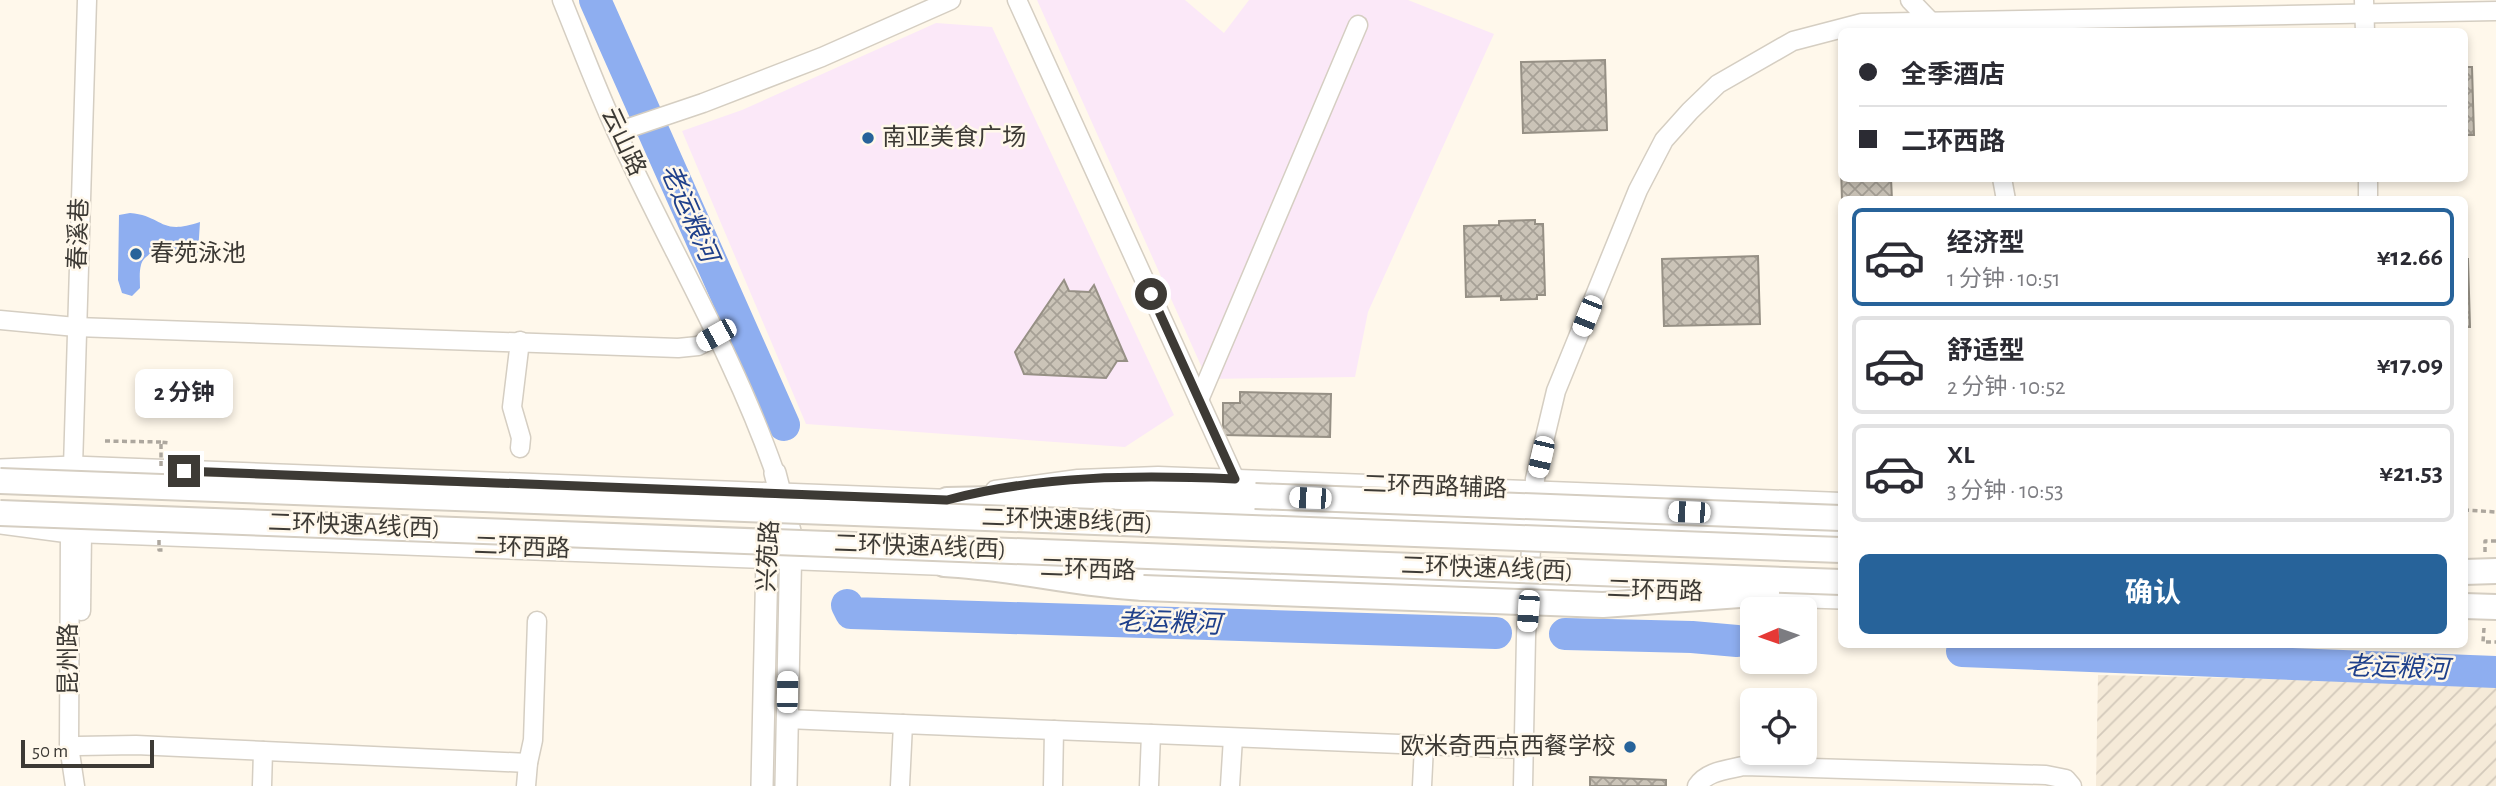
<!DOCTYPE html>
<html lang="zh">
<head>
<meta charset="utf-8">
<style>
  body { margin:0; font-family:"Alegreya Sans","Noto Sans SC",sans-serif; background:#f7f7f7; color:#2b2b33; height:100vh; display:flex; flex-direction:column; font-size:26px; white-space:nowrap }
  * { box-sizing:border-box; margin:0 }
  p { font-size:23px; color:#7c7c81 }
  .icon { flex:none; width:38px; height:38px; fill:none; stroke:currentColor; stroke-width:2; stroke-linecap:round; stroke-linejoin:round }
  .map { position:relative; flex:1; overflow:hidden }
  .sheet { position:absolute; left:1838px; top:196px; width:630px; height:452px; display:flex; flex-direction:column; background:#fff; border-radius:10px; box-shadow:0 4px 10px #0003 }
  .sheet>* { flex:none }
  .hud { position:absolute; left:1838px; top:28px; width:630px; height:154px; border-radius:10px; box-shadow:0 4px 10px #0003; display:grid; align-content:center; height:154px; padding:0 21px; background:#fff }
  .needle { width:46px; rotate:268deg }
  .tools { position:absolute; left:1740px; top:597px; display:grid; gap:14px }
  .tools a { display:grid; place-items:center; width:77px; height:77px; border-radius:10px; background:#fff; box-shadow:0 4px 10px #0003; font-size:35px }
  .scale { position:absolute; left:21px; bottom:18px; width:133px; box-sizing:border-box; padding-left:7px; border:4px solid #3d3a35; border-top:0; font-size:19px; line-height:24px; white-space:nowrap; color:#3d3a35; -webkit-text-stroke:5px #fff8eb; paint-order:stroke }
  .end { position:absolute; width:32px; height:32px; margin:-16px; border:9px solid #3d3a35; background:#fff; box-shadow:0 0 0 4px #fff }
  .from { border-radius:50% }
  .bubble { position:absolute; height:49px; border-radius:10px; background:#fff; box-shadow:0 4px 10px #0003; font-size:23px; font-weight:700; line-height:49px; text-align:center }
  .car { position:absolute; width:21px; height:42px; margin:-21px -10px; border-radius:9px; box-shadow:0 0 5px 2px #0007; background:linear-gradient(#fff 24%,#345 0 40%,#fff 0 76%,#345 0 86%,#fff 0) }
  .hud b { display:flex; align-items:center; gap:24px; height:66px; font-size:26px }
  .hud b+b { border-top:2px solid #e1e1e2 }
  .hud i { width:18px; height:18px; background:#2b2b33 }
  ul { padding:12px 0 0; list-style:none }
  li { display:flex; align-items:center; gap:21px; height:98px; margin:0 14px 10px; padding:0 7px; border:4px solid #e1e1e2; border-radius:10px }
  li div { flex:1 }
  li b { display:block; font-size:26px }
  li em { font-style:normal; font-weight:700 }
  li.active { border-color:#27639a }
  li>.icon { width:63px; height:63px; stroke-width:1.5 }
  .button { display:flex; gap:14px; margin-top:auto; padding:14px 21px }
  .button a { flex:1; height:80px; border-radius:10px; background:#27639a; color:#fff; font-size:28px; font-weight:700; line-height:80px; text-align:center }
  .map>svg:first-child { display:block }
</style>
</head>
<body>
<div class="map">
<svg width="2496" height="786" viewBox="0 0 2496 786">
  <defs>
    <pattern id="industrial-furrows" width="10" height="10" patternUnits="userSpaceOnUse" patternTransform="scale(1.75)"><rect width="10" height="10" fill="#f5ead8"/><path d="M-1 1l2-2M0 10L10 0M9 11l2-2" fill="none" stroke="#d3c9ba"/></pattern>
    <pattern id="building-cross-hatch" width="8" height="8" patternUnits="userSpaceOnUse" patternTransform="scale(1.75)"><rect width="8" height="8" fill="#cbc4b8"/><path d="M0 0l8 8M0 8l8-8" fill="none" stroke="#a6a096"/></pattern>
  </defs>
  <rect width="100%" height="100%" fill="#fff8eb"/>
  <g fill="#fbe8f8">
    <polygon points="1037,0 1185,0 1224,33 1249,0 1408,0 1494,34 1368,312 1355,377 1207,379"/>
    <polygon points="936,23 992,27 1174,415 1125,447 806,424 682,131 742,110"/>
  </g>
  <polygon fill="url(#industrial-furrows)" points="2098,675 2496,684 2496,786 2096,786"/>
  <path fill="#8eaef0" d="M130,213C164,216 159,236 200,222L198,253C183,252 146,245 141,265C139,272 140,281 140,288L132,296L122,293L118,280L119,215Z"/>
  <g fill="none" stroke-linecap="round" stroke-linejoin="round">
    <g stroke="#8eaef0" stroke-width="32">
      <polyline points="595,0 784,425"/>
      <polyline points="847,605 851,613 1496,633"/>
      <polyline points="1565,634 1692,637 1737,641"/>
      <polyline points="1962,651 2496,672"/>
    </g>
  </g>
  <g fill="url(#building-cross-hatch)" stroke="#969085" stroke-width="2">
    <polygon points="1605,60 1607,130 1523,133 1521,62"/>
    <polygon points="2464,67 2472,67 2474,135 2464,135"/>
    <polygon points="1841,99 1841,178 1891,178 1892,200 1842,200 1839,100"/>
    <polygon points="1535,220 1535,224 1543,224 1545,295 1537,295 1537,299 1501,300 1501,296 1466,297 1464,226 1499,225 1499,221"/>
    <polygon points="1758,256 1760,324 1664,326 1662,259"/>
    <polygon points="2464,259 2468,259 2470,327 2464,327"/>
    <polygon points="1064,280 1069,291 1089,292 1094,285 1127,361 1117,361 1106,378 1024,374 1015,352"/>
    <polygon points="1240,392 1331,394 1330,437 1223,435 1223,403 1240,403"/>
    <polygon points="1590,777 1666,780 1666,786 1590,786"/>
  </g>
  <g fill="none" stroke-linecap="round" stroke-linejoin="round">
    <defs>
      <g id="minor">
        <path d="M562,0C580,44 597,90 617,133C669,247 734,355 775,473"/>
        <polyline points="1017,0 1235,479"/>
        <polyline points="1910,0 1934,25"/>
        <polyline points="2364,0 2365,32"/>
        <polyline points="617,132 703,103 822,57 951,0"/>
        <polyline points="2002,178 2006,200"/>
        <polyline points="2368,178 2368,200"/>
        <polyline points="0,320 76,327 678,348 698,346 717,336"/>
        <polyline points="520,341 512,407 521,438 520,448"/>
        <polyline points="1199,400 1358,25"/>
        <polyline points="73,467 87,0"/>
        <polyline points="995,490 1078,479 1158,476 1841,502"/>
        <polyline points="70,531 69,746 75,786"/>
        <polyline points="81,611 82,532"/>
        <polyline points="787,719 903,724"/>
        <polyline points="78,746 136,745 528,763"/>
        <polyline points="262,786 263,751"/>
        <polyline points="526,786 528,763 533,740 537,621"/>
        <polyline points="900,786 903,724 1524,749"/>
        <polyline points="1053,786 1054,730"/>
        <polyline points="1149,786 1151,734"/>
        <polyline points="1230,786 1233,738"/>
        <polyline points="1422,786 1424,746"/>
        <polyline points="1523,786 1526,636 1535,479 1556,391 1638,190 1664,140 1690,111 1718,84 1793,41 1862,23 2496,11"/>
        <path d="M1697,786C1707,771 1727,770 1743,766L2046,775L2066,779L2072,786"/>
      </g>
      <g id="major">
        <polyline points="0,470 73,467 963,501"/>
        <polyline points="775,473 791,535 786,786"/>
        <polyline points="1125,507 1841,534"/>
        <polyline points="0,523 62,531 959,565"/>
        <polyline points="1054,568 1662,591"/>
        <polyline points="1750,595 1841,598"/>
        <polyline points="762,786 767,558 773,496"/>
      </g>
      <g id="highway">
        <polyline points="947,500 1186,495 1255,496"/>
        <path d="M944,564C1011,567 1076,585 1143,588"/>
        <polyline points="2464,572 2496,571"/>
        <polyline points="2464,606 2496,607"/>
      </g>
    </defs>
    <use href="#minor" stroke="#d5cec2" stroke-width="21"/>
    <use href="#major" stroke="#d5cec2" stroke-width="24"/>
    <use href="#highway" stroke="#d5cec2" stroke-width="28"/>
    <g stroke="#ada79e" stroke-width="3.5" stroke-dasharray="5 3.5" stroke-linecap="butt">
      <polyline points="105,441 161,442"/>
      <polyline points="2464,510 2496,512"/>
      <polyline points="2485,552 2485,541 2496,541"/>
      <polyline points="2484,628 2483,642 2496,642"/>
    </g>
    <use href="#minor" stroke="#fff" stroke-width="18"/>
    <use href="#major" stroke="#fff" stroke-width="21"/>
    <use href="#highway" stroke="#fff" stroke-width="24"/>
    <defs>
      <g id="highway-bridge">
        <polyline points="0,481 1841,550"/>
        <polyline points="1255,496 1841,518"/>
        <polyline points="0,513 1841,582"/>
        <polyline points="1143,588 1603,605 1767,593"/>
      </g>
    </defs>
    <use href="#highway-bridge" stroke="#d5cec2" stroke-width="28" stroke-linecap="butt"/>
    <g stroke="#ada79e" stroke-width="3.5" stroke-dasharray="5 3.5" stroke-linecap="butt">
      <polyline points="161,466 161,442 170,443"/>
      <polyline points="159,540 159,550 166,550"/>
    </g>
    <use href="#highway-bridge" stroke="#fff" stroke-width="24"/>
  </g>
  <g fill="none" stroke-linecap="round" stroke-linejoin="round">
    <path stroke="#3d3a35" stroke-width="9" d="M184,471L947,500C1041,475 1138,475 1235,479L1151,294"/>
  </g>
  <g fill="#27639a" stroke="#fff8eb" stroke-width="2.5">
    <circle cx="868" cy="138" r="7"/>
    <circle cx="136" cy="254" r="7"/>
    <circle cx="1630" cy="747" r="7"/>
  </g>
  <g text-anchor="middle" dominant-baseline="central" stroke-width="5" stroke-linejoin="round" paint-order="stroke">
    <g font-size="24" fill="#3d3a35" stroke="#fff8eb" text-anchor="start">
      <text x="882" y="138">南亚美食广场</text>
      <text x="150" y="254">春苑泳池</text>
      <text x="1616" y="747" text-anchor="end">欧米奇西点西餐学校</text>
    </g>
    <g font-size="24" fill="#3d3a35" stroke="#fff8eb">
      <text transform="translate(623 142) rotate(65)">云山路</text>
      <text transform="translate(79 234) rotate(-88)">春溪巷</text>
      <text transform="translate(1435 487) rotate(2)">二环西路辅路</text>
      <text transform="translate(1067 521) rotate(2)">二环快速B线(西)</text>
      <text transform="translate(354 526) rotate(2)">二环快速A线(西)</text>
      <text transform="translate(920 547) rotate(2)">二环快速A线(西)</text>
      <text transform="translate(522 548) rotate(2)">二环西路</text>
      <text transform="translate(769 556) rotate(-87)">兴苑路</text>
      <text transform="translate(1487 569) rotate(2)">二环快速A线(西)</text>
      <text transform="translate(1088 570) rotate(2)">二环西路</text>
      <text transform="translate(1655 591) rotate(2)">二环西路</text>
      <text transform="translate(69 659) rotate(-90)">昆州路</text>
    </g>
    <g font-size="26" font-style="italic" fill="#1f408b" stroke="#fff8eb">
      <text transform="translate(689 213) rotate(66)">老运粮河</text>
      <text transform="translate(1169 623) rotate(2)">老运粮河</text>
      <text transform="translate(2397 668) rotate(2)">老运粮河</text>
    </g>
  </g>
</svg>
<div class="tools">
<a><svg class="needle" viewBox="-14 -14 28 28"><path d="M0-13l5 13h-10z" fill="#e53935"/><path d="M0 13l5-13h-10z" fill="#7c7c81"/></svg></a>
<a><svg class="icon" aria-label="locate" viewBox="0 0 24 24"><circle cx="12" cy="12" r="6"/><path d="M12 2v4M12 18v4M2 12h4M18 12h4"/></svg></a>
</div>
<div class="scale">50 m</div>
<i class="end from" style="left:1151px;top:294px"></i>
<i class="end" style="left:184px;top:471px"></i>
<div class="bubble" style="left:135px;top:369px;width:98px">2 分钟</div>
<i class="car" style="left:1587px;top:316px;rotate:202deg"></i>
<i class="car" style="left:716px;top:335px;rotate:241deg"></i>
<i class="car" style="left:1541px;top:457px;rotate:193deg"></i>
<i class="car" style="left:1310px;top:498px;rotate:272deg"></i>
<i class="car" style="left:1689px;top:512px;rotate:272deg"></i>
<i class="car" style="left:1528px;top:611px;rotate:184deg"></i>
<i class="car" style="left:787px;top:692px;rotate:1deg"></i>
<div class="hud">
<b><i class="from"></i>全季酒店</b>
<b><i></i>二环西路</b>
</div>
<section class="sheet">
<ul>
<li class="active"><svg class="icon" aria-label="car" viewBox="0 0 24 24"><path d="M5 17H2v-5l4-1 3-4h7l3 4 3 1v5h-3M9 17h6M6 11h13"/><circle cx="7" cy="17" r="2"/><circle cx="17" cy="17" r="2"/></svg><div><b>经济型</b><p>1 分钟 · 10:51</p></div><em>¥12.66</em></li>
<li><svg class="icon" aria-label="car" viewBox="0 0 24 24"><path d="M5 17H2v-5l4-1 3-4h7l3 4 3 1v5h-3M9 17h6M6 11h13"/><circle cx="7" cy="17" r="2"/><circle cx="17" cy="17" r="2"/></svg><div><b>舒适型</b><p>2 分钟 · 10:52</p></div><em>¥17.09</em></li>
<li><svg class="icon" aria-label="car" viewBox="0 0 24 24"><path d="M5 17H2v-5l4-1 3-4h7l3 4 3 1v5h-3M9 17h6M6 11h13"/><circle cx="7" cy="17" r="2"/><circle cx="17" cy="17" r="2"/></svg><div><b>XL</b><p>3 分钟 · 10:53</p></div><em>¥21.53</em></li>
</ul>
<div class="button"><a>确认</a></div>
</section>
</div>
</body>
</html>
